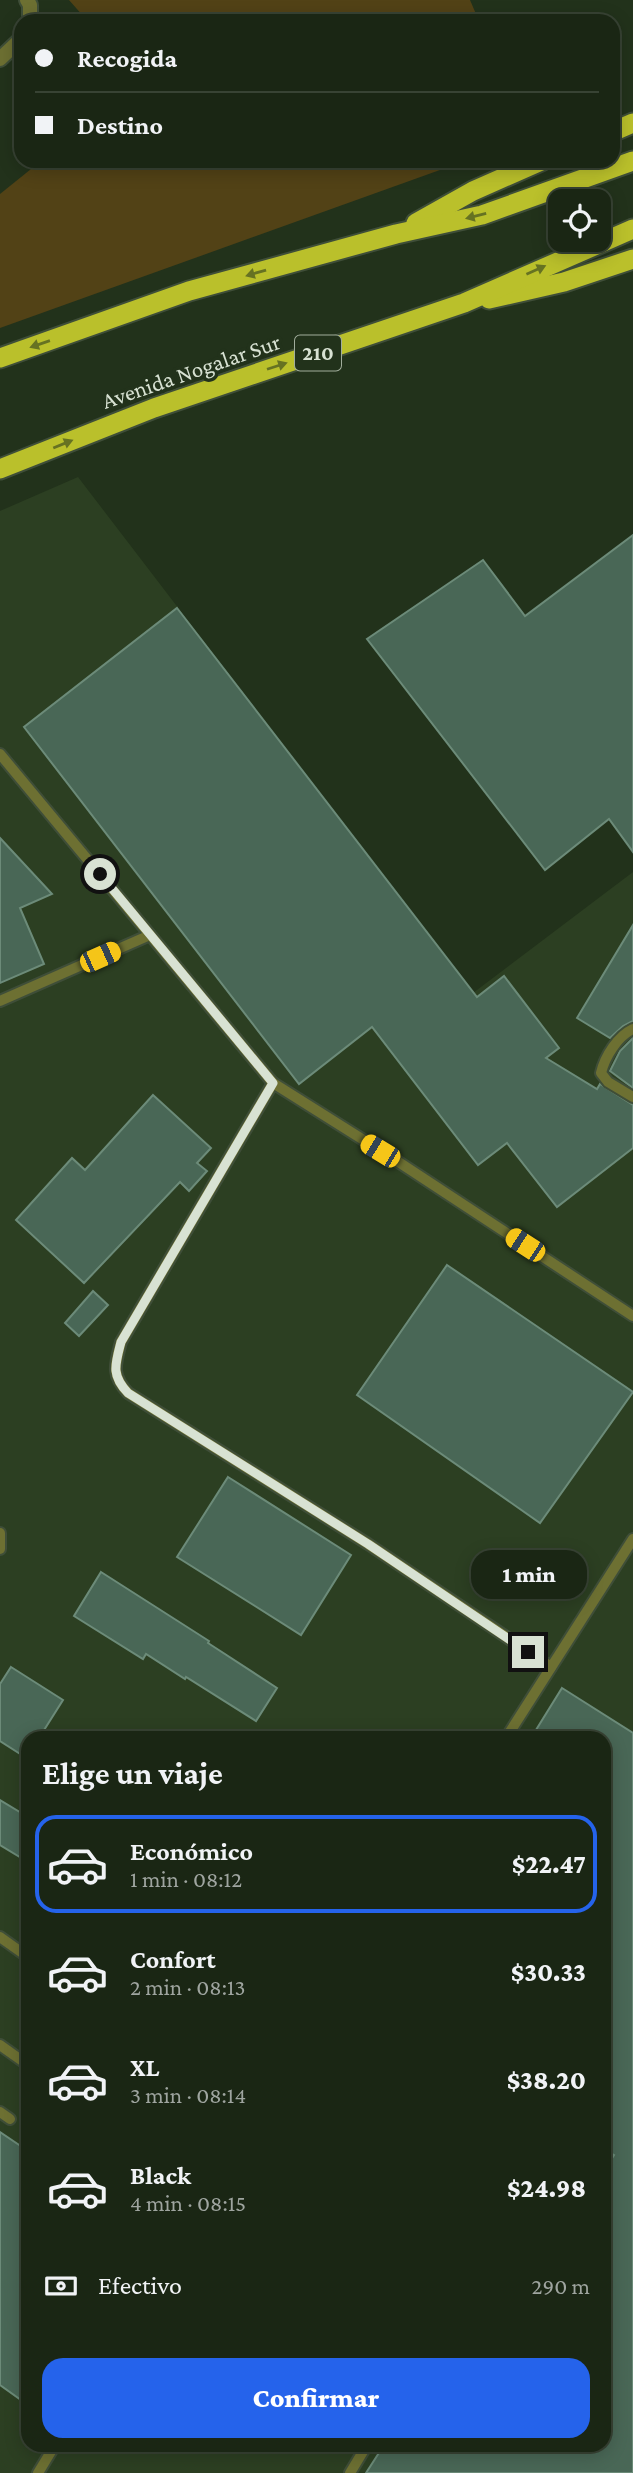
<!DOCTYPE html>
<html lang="es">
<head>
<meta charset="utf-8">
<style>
  body { margin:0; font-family:"Crimson Pro",serif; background:#273222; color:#f1f3f6; height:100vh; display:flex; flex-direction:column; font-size:26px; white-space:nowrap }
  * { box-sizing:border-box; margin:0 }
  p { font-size:23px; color:#9fa5a0 }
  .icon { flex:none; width:38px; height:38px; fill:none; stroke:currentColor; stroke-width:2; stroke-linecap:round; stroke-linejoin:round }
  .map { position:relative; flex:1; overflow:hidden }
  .drawer { position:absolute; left:21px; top:1731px; width:590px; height:721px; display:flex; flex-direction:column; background:#1a2614; border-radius:21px; box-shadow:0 4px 18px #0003,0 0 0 2px #384334 }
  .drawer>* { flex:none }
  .top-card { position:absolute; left:14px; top:14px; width:606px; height:154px; border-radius:21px; box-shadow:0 4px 18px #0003,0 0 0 2px #384334; display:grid; align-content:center; height:154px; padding:0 21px; background:#1a2614 }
  .buttons { position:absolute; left:548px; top:189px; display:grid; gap:14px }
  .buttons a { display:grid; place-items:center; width:63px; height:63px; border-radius:14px; background:#1a2614; box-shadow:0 4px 18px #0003,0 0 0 2px #384334; font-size:35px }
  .end { position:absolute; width:32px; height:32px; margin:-16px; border:9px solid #d8e2d3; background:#111; box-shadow:0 0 0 4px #111 }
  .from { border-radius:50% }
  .bubble { position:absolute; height:49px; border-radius:21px; background:#1a2614; box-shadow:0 4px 18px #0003,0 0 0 2px #384334; font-size:23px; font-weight:800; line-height:49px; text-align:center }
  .car { position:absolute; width:21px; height:42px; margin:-21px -10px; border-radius:9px; box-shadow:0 0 5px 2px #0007; background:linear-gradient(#f5c518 24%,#345 0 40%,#f5c518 0 76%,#345 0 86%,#f5c518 0) }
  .top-card b { display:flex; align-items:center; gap:24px; height:66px; font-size:26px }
  .top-card b+b { border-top:2px solid #384334 }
  .top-card i { width:18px; height:18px; background:#f1f3f6 }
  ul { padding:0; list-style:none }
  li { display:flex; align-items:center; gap:21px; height:98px; margin:0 14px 10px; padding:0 7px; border:4px solid transparent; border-radius:21px }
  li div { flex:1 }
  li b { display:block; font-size:26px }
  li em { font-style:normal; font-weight:800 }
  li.selected { border-color:#2563eb }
  li>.icon { width:63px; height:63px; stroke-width:1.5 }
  h2 { padding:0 21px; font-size:32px; line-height:84px }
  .pay { display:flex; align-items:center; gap:18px; height:77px; padding:0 21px; font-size:26px }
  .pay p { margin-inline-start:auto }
  .button { display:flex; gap:14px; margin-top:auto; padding:14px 21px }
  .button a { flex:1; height:80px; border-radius:21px; background:#2563eb; color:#fff; font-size:28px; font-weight:800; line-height:80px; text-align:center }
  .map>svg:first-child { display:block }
</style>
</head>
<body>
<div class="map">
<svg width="633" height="2473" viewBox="0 0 633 2473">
  <rect width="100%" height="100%" fill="#22321b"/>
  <path fill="#2c3f22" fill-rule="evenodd" d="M78,477L473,993L633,872V2473H0V511ZM28,1738H604V2445H28Z"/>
  <g fill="#524216">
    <polygon points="69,0 470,0 479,21 82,21 84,17"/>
    <polygon points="41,161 465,161 0,328 0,194"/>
  </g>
  <g fill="#496756" stroke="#6c8b79" stroke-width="2">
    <polygon points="633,535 633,852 609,819 545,870 367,639 483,560 525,616"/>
    <polygon points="177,608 477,997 504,976 559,1048 546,1058 597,1089 600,1084 633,1105 633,1148 557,1207 507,1143 478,1165 372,1027 299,1084 24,727"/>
    <polygon points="0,838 52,894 20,908 44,964 0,983"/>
    <polygon points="633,925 633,1021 623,1026 610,1038 577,1018"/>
    <polygon points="633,1038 633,1088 610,1071 620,1051"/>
    <polygon points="153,1095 211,1148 197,1163 207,1171 189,1191 180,1182 84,1283 16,1220 72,1158 85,1170"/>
    <polygon points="447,1265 633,1392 540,1523 357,1395"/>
    <polygon points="93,1291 108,1305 79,1336 65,1323"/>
    <polygon points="228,1477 351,1555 301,1635 177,1557"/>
    <polygon points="101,1572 209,1641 208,1643 277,1688 256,1721 186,1677 185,1679 146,1654 143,1659 74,1616"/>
    <polygon points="11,1667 63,1700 39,1738 28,1738 28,1759 0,1741 0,1684"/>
    <polygon points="562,1688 633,1733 633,2473 366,2473 384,2445 604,2445 604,2171 614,2155 604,2149 604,1738 531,1738"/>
    <polygon points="0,1800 28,1817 28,1862 0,1845"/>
    <polygon points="0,2132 28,2151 28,2405 0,2385"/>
  </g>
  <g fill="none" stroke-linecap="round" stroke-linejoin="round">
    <defs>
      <g id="service">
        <polyline points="0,754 273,1083"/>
        <polyline points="0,1001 150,935"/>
        <path d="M633,1029C618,1036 605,1056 601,1073L608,1082L633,1097"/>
        <polyline points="0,1533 0,1549"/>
        <path d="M551,1667L368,1544L128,1393C111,1375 115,1365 121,1342L273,1083L397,1161L633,1316"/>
        <polyline points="506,1738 633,1539"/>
        <polyline points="0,1937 28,1957"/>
        <polyline points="0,2045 28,2065"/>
        <polyline points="0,2112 10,2119"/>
        <polyline points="38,2473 55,2445"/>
        <polyline points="350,2473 367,2445"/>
      </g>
      <g id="minor">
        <polyline points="27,0 30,5 30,21"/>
        <polyline points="0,59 21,39"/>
      </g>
      <g id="trunk">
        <polyline points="612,132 633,123"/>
        <polyline points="416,223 473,191 541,161"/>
        <polyline points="489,299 564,282 633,259"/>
        <polyline points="0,358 189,291 396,234 482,215 633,161"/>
        <polyline points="0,469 154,408 464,303 633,229"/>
      </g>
    </defs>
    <use href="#service" stroke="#3f4e38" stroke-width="14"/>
    <use href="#minor" stroke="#3f4e38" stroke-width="18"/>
    <use href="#trunk" stroke="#3f4e38" stroke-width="23"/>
    <use href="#service" stroke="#6d7032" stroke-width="10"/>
    <use href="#minor" stroke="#6d7032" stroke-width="14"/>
    <use href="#trunk" stroke="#bac02b" stroke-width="19"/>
  </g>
  <defs><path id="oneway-solid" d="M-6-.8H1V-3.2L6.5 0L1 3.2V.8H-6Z" transform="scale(1.75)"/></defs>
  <g fill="#667222">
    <use href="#oneway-solid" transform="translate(476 216) rotate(166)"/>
    <use href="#oneway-solid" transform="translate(536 270) rotate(-24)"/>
    <use href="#oneway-solid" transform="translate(256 273) rotate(164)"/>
    <use href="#oneway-solid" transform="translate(40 344) rotate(161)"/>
    <use href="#oneway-solid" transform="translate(277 366) rotate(-18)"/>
    <use href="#oneway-solid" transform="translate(63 444) rotate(-22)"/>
  </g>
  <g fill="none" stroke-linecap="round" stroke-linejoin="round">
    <path stroke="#d8e2d3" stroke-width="9" d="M100,874L273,1083L121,1342C115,1365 111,1375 128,1393L368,1544L528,1652"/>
  </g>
  <g text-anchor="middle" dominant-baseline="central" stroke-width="7" stroke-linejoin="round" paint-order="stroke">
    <rect fill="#22321b" stroke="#a1ad9c" stroke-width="2" x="295" y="335.5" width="46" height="35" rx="5"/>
    <g font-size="21" font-weight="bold" fill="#d8e2d3">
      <text x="318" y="353">210</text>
    </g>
    <g font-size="23" fill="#d8e2d3" stroke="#22321b">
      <text transform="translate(191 371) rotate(-19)">Avenida Nogalar Sur</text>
    </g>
  </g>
</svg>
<div class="buttons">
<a><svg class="icon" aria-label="locate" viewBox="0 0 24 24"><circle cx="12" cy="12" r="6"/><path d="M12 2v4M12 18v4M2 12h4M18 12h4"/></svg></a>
</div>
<i class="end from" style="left:100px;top:874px"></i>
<i class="end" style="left:528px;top:1652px"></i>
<div class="bubble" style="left:471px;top:1550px;width:116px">1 min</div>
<i class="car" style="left:100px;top:957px;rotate:66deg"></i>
<i class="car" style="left:380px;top:1151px;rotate:301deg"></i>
<i class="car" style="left:525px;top:1245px;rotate:303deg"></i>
<div class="top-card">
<b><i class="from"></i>Recogida</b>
<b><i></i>Destino</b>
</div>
<section class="drawer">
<h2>Elige un viaje</h2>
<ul>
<li class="selected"><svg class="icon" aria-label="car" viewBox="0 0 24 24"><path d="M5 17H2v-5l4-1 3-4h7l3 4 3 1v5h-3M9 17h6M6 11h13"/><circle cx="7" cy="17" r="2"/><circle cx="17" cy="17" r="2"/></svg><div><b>Económico</b><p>1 min · 08:12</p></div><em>$22.47</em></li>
<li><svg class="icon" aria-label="car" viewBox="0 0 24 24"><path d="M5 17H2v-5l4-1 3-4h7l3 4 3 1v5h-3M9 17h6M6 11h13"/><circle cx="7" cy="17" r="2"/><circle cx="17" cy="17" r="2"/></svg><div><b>Confort</b><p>2 min · 08:13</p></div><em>$30.33</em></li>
<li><svg class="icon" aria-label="car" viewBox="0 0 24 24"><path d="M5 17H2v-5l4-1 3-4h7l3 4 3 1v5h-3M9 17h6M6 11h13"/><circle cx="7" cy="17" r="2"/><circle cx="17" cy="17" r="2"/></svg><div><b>XL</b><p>3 min · 08:14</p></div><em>$38.20</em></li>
<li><svg class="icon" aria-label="car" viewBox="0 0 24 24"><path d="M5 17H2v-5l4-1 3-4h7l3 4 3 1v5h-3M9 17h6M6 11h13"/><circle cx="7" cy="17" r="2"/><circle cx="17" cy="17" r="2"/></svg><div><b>Black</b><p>4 min · 08:15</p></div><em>$24.98</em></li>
</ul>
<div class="pay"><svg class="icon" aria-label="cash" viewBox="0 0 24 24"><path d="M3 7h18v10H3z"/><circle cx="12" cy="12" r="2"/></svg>Efectivo<p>290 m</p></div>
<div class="button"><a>Confirmar</a></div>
</section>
</div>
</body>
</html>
